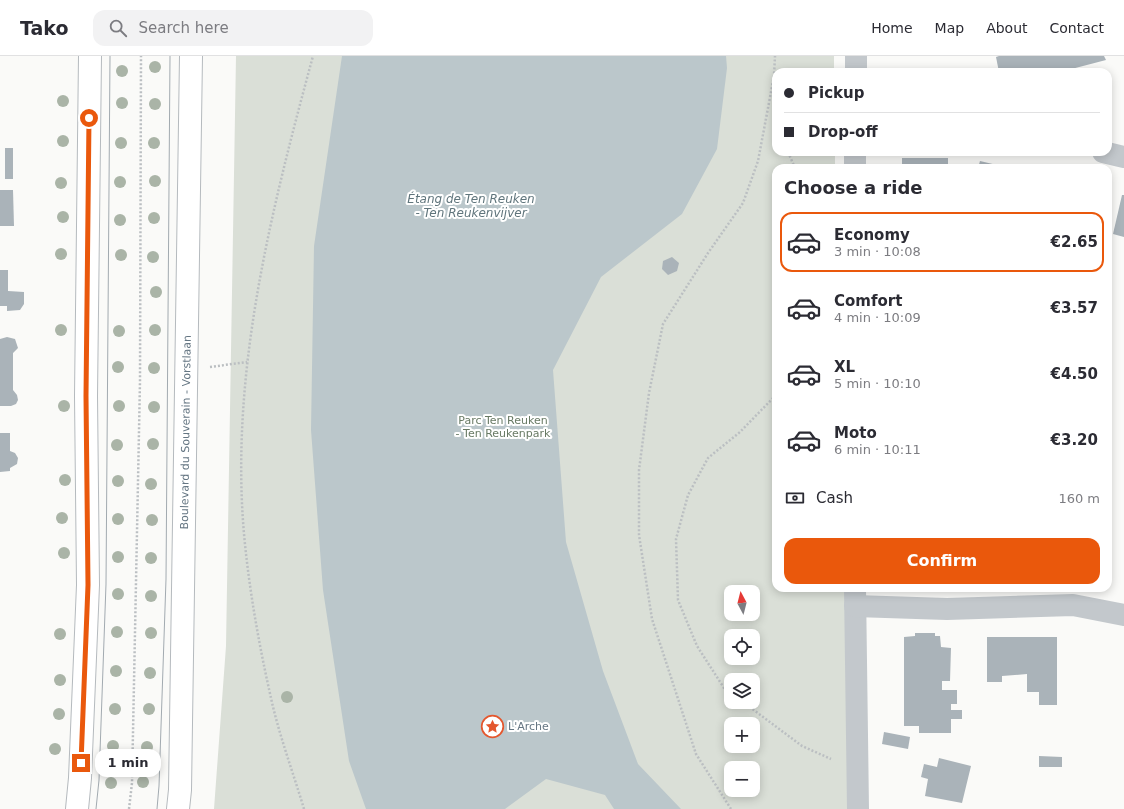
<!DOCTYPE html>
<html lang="en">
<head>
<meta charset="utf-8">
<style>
  body { margin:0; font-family:"DejaVu Sans",sans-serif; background:#f2f2f3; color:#2b2b33; height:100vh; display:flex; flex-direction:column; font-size:15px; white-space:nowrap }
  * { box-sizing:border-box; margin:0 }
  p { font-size:13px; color:#7c7c81 }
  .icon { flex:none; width:22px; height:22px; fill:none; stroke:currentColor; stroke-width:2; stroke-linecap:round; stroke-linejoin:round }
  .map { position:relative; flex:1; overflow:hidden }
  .sheet { position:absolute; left:772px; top:108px; width:340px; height:428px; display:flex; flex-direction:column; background:#fff; border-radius:12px; box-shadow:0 2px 10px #0003 }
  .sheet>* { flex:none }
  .hud { position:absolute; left:772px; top:12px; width:340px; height:88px; border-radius:12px; box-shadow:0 2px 10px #0003; display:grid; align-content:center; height:88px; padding:0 12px; background:#fff }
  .needle { width:26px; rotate:353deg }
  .buttons { position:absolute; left:724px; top:529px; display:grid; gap:8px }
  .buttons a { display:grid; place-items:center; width:36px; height:36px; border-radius:8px; background:#fff; box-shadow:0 2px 10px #0003; font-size:20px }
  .end { position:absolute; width:18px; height:18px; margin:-9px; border:5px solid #ea580c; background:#fff; box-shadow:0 0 0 2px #fff }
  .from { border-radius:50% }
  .bubble { position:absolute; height:28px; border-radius:12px; background:#fff; box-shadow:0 2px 10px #0003; font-size:13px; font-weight:600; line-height:28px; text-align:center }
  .hud b { display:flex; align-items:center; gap:14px; height:38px; font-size:15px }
  .hud b+b { border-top:1px solid #e1e1e2 }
  .hud i { width:10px; height:10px; background:#2b2b33 }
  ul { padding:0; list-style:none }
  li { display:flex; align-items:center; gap:12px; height:60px; margin:0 8px 6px; padding:0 4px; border:2px solid transparent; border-radius:12px }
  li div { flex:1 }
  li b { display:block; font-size:15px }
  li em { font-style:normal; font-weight:600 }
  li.current { border-color:#ea580c }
  li>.icon { width:36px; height:36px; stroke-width:1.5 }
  h2 { padding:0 12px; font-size:18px; line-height:48px }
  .pay { display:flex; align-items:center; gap:10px; height:44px; padding:0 12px; font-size:15px }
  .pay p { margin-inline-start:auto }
  .cta { display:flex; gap:8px; margin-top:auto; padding:8px 12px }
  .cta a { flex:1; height:46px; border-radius:12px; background:#ea580c; color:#fff; font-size:16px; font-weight:600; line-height:46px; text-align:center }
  header { display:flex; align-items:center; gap:24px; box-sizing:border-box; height:56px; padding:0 20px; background:#fff; border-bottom:1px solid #e1e1e2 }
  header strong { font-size:19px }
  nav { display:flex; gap:22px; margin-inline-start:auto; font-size:14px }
  .search { width:280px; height:36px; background:#f2f2f3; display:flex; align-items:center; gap:10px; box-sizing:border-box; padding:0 14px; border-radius:12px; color:#7c7c81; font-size:15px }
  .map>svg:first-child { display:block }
</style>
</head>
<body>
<header>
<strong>Tako</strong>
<div class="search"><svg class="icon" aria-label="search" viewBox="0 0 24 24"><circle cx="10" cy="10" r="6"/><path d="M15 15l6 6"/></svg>Search here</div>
<nav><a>Home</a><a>Map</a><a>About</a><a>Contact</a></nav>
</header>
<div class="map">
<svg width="1124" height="753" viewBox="0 0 1124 753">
  <rect width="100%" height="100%" fill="#fafaf8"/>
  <path fill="#dadfd7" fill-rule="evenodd" d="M236,0H834V16H776V96H835V112H776V532H845L851,753H214L226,590ZM731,536H753V558H731ZM731,580H753V602H731ZM731,624H753V646H731ZM731,668H753V690H731ZM731,712H753V734H731Z"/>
  <polygon fill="#bbc7cb" points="342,0 726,0 727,12 717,93 682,158 601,221 553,314 566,486 603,615 638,708 681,753 614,753 605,739 546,723 505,753 366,753 349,705 323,534 311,374 314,190"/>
  <g fill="#aab3b9">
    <polygon points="999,0 1104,0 1106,4 1060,16 999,16 996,1"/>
    <rect x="5" y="92" width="8" height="31"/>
    <rect x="902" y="102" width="46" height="10"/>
    <polygon points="980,105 1001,110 1001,112 978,112"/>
    <polygon points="0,134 13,134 14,170 0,170"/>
    <polygon points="1122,139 1124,139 1124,181 1113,178"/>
    <polygon points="672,201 679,207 677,215 668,219 662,213 663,205"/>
    <polygon points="0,214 8,214 8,235 24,236 24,248 20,254 7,255 7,250 0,250"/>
    <polygon points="7,281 15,283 18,292 13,297 13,334 17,339 18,344 16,348 11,350 0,350 0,283"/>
    <polygon points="0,377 10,377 10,395 15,397 18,402 17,408 10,412 10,415 0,416"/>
    <polygon points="915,577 935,577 935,580 940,580 941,591 951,592 950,625 942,625 942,634 957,634 957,648 951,648 951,654 962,654 962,663 951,663 951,677 919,677 919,670 904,670 904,581 915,580"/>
    <polygon points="987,581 1057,581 1057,649 1039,649 1039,636 1027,636 1027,618 1002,620 1002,626 987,626"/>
    <polygon points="884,676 910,681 908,693 882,688"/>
    <polygon points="1039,700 1062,701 1062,711 1039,711"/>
    <polygon points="939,702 971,710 962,747 925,740 928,723 921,721 924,708 937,711"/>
  </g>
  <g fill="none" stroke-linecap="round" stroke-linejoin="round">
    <defs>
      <g id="major">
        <polyline points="77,753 80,722 88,529 86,340 90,0"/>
        <path id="s1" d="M178,753L180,734L191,0"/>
      </g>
    </defs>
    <use href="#major" stroke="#b5babe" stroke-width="24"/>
    <g stroke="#bbbfc2" stroke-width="2.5" stroke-dasharray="2 2" stroke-linecap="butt">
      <polyline points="775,22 776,29"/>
      <polyline points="788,96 795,112"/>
      <polyline points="210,311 247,306"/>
      <polyline points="731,637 724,632 697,590 678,544 676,483 688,439 708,402 740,376 776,339"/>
      <polyline points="743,646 802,690 831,703"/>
      <polyline points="129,753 132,727 140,325 141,0"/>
      <path d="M304,753C293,716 279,679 271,642C259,589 249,533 244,478C230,316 271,155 313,0"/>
      <polyline points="731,753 696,698 652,563 639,479 639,414 649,337 663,268 708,197 743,147 758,105 774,20 775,0"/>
    </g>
    <g stroke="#c3c8cc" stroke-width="22">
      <polyline points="856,16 856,0"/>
      <polyline points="1103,96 1124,101"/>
      <polyline points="855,112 855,96"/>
      <polyline points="855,532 858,753"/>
      <polyline points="855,550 947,553 1073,549 1124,559"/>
    </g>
    <use href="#major" stroke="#fff" stroke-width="22"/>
    <g stroke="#a2aab0" stroke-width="1">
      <polyline points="96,753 99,724 106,528 110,0"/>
      <polyline points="157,753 159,730 166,523 170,0"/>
    </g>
  </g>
  <g fill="#aab4a7">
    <circle cx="155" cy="11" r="6"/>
    <circle cx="122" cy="15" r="6"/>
    <circle cx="63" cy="45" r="6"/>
    <circle cx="122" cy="47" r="6"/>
    <circle cx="155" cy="48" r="6"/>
    <circle cx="63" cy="85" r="6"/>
    <circle cx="121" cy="87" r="6"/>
    <circle cx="154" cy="87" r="6"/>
    <circle cx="155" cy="125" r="6"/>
    <circle cx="120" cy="126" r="6"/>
    <circle cx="61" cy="127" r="6"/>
    <circle cx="63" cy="161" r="6"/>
    <circle cx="154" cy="162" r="6"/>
    <circle cx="120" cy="164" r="6"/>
    <circle cx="61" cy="198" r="6"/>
    <circle cx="121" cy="199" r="6"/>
    <circle cx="153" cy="201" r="6"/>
    <circle cx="156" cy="236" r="6"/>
    <circle cx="61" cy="274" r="6"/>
    <circle cx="155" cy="274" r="6"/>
    <circle cx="119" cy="275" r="6"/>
    <circle cx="118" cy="311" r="6"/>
    <circle cx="154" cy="312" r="6"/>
    <circle cx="64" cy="350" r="6"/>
    <circle cx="119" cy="350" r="6"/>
    <circle cx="154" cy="351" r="6"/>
    <circle cx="153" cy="388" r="6"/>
    <circle cx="117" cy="389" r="6"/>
    <circle cx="65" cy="424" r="6"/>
    <circle cx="118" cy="425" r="6"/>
    <circle cx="151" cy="428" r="6"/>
    <circle cx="62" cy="462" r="6"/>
    <circle cx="118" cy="463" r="6"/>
    <circle cx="152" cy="464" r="6"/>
    <circle cx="64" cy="497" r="6"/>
    <circle cx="118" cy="501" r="6"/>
    <circle cx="151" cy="502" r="6"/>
    <circle cx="118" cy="538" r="6"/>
    <circle cx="151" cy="540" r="6"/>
    <circle cx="117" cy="576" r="6"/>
    <circle cx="151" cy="577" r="6"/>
    <circle cx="60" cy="578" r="6"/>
    <circle cx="116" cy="615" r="6"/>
    <circle cx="150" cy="617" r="6"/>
    <circle cx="60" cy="624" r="6"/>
    <circle cx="287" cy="641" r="6"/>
    <circle cx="115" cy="653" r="6"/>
    <circle cx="149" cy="653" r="6"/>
    <circle cx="59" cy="658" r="6"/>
    <circle cx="113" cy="690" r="6"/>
    <circle cx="147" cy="691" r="6"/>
    <circle cx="55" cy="693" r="6"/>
    <circle cx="143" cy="726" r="6"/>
    <circle cx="111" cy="727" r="6"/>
  </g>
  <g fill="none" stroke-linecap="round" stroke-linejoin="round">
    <polyline stroke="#ea580c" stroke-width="5" points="81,707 88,529 86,340 89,62"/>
  </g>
  <defs>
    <symbol id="sight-ring" viewBox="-11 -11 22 22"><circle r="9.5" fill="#fff" stroke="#e4572e" stroke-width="1.5"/><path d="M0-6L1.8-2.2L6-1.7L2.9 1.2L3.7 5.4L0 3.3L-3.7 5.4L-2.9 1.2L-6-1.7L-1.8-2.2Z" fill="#e4572e"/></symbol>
  </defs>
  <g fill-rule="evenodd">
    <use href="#sight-ring" x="480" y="658" width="25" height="25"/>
  </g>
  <g text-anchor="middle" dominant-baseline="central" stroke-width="4" stroke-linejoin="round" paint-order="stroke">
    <g font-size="11" fill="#687a64" stroke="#fff">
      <text x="503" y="364">Parc Ten Reuken<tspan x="503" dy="13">- Ten Reukenpark</tspan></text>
    </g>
    <g font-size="11" fill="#657683" stroke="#fff">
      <text stroke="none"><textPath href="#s1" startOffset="377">Boulevard du Souverain - Vorstlaan</textPath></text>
    </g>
    <g font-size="11" fill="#657683" stroke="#fff" text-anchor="start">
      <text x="508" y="670">L'Arche</text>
    </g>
    <g font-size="12" font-style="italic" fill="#60757c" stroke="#fff">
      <text x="471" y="143">Étang de Ten Reuken<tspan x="471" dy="14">- Ten Reukenvijver</tspan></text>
    </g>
  </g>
</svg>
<div class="buttons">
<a><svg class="needle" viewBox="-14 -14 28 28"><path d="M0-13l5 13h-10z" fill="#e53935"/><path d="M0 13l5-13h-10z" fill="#7c7c81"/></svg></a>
<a><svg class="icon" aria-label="locate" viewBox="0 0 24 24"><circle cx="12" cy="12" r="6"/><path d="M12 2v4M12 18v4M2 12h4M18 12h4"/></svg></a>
<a><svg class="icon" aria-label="layers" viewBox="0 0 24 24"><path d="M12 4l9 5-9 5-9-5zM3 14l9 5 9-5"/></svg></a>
<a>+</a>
<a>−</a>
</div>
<i class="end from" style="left:89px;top:62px"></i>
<i class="end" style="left:81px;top:707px"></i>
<div class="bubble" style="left:95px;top:693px;width:66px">1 min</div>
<div class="hud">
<b><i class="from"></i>Pickup</b>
<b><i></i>Drop-off</b>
</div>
<section class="sheet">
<h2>Choose a ride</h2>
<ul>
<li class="current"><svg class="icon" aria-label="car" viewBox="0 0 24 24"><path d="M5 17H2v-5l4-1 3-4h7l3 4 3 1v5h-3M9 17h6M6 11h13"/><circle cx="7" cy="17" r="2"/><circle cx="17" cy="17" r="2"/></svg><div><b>Economy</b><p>3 min · 10:08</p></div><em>€2.65</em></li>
<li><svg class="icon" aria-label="car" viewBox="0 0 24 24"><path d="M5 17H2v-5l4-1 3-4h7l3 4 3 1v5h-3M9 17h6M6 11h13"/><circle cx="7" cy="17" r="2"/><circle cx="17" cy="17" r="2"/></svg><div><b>Comfort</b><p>4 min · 10:09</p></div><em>€3.57</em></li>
<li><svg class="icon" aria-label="car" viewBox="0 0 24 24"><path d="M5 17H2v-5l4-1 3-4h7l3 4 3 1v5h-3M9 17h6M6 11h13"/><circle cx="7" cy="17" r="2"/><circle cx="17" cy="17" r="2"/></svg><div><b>XL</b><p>5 min · 10:10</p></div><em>€4.50</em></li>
<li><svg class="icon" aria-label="car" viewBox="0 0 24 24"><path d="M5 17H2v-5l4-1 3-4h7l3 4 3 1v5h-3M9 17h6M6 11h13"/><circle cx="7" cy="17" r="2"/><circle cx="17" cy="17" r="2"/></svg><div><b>Moto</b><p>6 min · 10:11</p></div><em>€3.20</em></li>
</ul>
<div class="pay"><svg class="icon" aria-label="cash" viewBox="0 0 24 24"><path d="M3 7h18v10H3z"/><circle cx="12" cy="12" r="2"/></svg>Cash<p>160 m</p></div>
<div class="cta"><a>Confirm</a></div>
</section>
</div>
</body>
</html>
